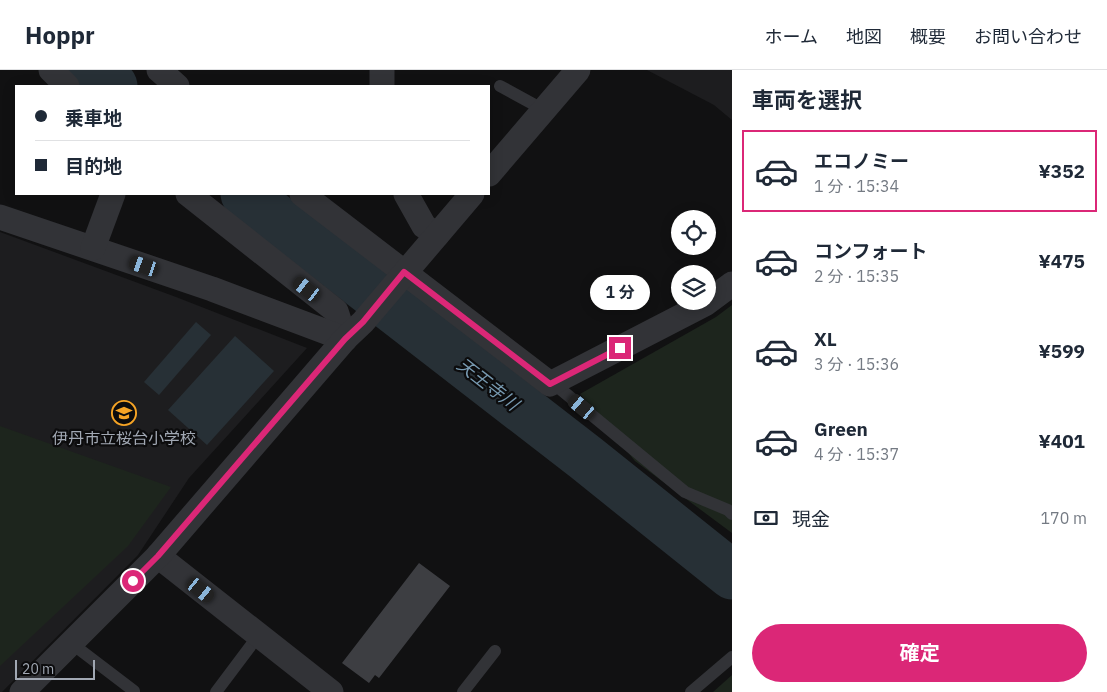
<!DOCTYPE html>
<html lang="ja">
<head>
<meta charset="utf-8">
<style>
  body { margin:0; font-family:"IBM Plex Sans","Noto Sans JP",sans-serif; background:#f2f2f3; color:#1f2937; height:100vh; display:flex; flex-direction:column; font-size:19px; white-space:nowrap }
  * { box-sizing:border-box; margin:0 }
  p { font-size:16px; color:#747a83 }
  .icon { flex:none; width:28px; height:28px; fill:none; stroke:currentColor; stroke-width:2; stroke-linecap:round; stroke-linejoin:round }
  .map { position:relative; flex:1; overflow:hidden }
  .side { display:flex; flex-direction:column; background:#fff; width:375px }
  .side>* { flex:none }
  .top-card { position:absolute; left:15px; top:15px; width:475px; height:110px; border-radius:0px; box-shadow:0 2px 12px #0003; display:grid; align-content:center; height:110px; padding:0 20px; background:#fff }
  .buttons { position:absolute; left:671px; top:140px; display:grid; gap:10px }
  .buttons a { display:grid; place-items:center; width:45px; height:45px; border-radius:50%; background:#fff; box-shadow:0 2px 12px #0003; font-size:25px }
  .scale { position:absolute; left:15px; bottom:12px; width:80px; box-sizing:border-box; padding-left:5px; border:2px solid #a1a8b3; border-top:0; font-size:14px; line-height:18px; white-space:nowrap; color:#a1a8b3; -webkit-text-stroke:4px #0c0c0d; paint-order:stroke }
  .end { position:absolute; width:22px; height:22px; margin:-11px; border:6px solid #db2777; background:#fff; box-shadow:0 0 0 2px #fff }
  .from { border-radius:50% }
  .bubble { position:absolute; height:35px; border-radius:18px; background:#fff; box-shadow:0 2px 12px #0003; font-size:16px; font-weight:700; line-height:35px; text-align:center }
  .car { position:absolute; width:15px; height:30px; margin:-15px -8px; border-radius:6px; box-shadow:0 0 4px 1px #0007; background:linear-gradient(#222 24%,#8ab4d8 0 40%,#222 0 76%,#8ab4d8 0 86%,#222 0) }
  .top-card b { display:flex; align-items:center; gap:18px; height:48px; font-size:19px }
  .top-card b+b { border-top:1px solid #e0e1e3 }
  .top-card i { width:12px; height:12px; background:#1f2937 }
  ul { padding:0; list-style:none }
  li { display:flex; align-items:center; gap:15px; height:82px; margin:0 10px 8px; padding:0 10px; border:2px solid transparent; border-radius:0px }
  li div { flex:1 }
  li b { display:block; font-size:19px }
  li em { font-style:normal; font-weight:700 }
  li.current { border-color:#db2777 }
  li>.icon { width:45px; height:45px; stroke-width:1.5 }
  h2 { padding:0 20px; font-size:22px; line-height:60px }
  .pay { display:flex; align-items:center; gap:12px; height:55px; padding:0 20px; font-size:19px }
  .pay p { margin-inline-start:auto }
  .cta { display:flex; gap:10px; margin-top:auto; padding:10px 20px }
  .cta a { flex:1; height:58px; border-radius:30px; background:#db2777; color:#fff; font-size:20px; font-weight:700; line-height:58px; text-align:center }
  header { display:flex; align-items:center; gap:30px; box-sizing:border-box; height:70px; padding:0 25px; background:#fff; border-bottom:1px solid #e0e1e3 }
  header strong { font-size:24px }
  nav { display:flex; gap:28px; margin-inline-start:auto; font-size:18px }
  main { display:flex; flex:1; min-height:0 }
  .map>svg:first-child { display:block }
</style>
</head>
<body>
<header>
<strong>Hoppr</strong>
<nav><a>ホーム</a><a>地図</a><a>概要</a><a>お問い合わせ</a></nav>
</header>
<main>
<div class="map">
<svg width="732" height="622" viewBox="0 0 732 622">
  <rect width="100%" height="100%" fill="#111112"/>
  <g fill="#1d1d1f">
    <polygon points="647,0 732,0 732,50 714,35"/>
    <polygon points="0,162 176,227 307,278 189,408 138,485 2,622 0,622"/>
  </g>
  <g fill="#1d251d">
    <polygon points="732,235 732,463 635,391 580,324 716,247"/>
    <polygon points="0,356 171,417 128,476 0,596"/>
    <polygon points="732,605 732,622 713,622"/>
  </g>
  <g fill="#273036">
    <polygon points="196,252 211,265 159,325 144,312"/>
    <polygon points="235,266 274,301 207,375 168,340"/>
  </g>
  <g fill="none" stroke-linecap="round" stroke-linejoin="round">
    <g stroke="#273036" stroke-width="49">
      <polyline points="92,0 113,16"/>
      <polyline points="245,124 586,388 732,505"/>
    </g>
  </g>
  <polygon fill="#3d3e42" points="419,493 450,516 379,608 375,605 369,613 342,593"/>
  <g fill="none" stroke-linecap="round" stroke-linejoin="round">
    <g stroke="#323337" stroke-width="12">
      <polyline points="500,16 544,40"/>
      <polyline points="553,313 685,422 728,440 732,444"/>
      <polyline points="71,573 134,621"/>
      <polyline points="216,622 258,566"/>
      <polyline points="463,622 495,581"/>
      <polyline points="691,622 732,587"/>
    </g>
    <g stroke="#323337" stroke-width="25">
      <polyline points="51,0 67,16"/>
      <polyline points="159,0 177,16"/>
      <polyline points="382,16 382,0"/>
      <polyline points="489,104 578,0"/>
      <polyline points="188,124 336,241 345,269"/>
      <polyline points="302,124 550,314 705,234 732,214"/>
      <polyline points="406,124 424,156 437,165"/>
      <polyline points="0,147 212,219 345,269"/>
      <polyline points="93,178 113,124"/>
      <polyline points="158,486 331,622"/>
      <polyline points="22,622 158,486 345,269 363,252 472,124"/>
    </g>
  </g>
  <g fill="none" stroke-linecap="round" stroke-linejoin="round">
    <polyline stroke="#db2777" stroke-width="6" points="133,511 158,486 345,269 363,252 404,202 550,314 620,278"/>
  </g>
  <defs>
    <symbol id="school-ring" viewBox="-11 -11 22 22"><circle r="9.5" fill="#0c0c0d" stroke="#f6a425" stroke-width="1.5"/><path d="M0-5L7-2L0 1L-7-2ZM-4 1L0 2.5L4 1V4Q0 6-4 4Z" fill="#f6a425"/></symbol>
  </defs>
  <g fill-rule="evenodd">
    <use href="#school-ring" x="110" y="329" width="28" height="28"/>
  </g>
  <g text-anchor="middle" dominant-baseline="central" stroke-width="4.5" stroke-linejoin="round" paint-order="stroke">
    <g font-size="16" fill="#a1a8b3" stroke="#0c0c0d">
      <text x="124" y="368">伊丹市立桜台小学校</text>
    </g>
    <g font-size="18" font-style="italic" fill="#7799b0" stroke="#0c0c0d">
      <text transform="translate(488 314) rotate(38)">天王寺川</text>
    </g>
  </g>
</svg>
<div class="buttons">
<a><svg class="icon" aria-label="locate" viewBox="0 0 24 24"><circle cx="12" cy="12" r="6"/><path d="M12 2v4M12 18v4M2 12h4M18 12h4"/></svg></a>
<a><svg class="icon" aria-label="layers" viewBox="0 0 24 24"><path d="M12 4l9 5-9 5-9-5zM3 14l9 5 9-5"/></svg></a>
</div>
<div class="scale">20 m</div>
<i class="end from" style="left:133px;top:511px"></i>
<i class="end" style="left:620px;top:278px"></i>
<div class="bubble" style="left:590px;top:205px;width:60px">1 分</div>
<i class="car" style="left:144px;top:196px;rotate:289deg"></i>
<i class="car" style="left:307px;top:219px;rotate:308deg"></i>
<i class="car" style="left:582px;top:337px;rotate:310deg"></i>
<i class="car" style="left:201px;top:520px;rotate:129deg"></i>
<div class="top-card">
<b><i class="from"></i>乗車地</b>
<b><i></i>目的地</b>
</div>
</div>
<section class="side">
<h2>車両を選択</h2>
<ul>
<li class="current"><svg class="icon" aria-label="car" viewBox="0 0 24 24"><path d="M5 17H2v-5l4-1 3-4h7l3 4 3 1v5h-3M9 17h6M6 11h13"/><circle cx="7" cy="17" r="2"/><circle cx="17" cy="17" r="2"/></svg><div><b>エコノミー</b><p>1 分 · 15:34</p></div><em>¥352</em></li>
<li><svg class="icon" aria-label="car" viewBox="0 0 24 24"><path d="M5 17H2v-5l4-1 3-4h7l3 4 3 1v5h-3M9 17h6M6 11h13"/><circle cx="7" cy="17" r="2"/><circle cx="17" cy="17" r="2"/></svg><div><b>コンフォート</b><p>2 分 · 15:35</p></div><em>¥475</em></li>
<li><svg class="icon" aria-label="car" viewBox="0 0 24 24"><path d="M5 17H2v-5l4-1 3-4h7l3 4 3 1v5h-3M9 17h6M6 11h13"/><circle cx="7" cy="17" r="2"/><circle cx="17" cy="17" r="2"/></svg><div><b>XL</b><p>3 分 · 15:36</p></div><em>¥599</em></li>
<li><svg class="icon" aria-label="car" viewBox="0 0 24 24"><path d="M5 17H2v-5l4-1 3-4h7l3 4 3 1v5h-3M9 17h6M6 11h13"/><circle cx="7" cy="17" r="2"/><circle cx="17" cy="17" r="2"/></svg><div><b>Green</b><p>4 分 · 15:37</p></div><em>¥401</em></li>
</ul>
<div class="pay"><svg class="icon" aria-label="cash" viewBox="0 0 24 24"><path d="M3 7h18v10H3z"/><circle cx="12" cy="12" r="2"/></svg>現金<p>170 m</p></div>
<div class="cta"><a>確定</a></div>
</section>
</main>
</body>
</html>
